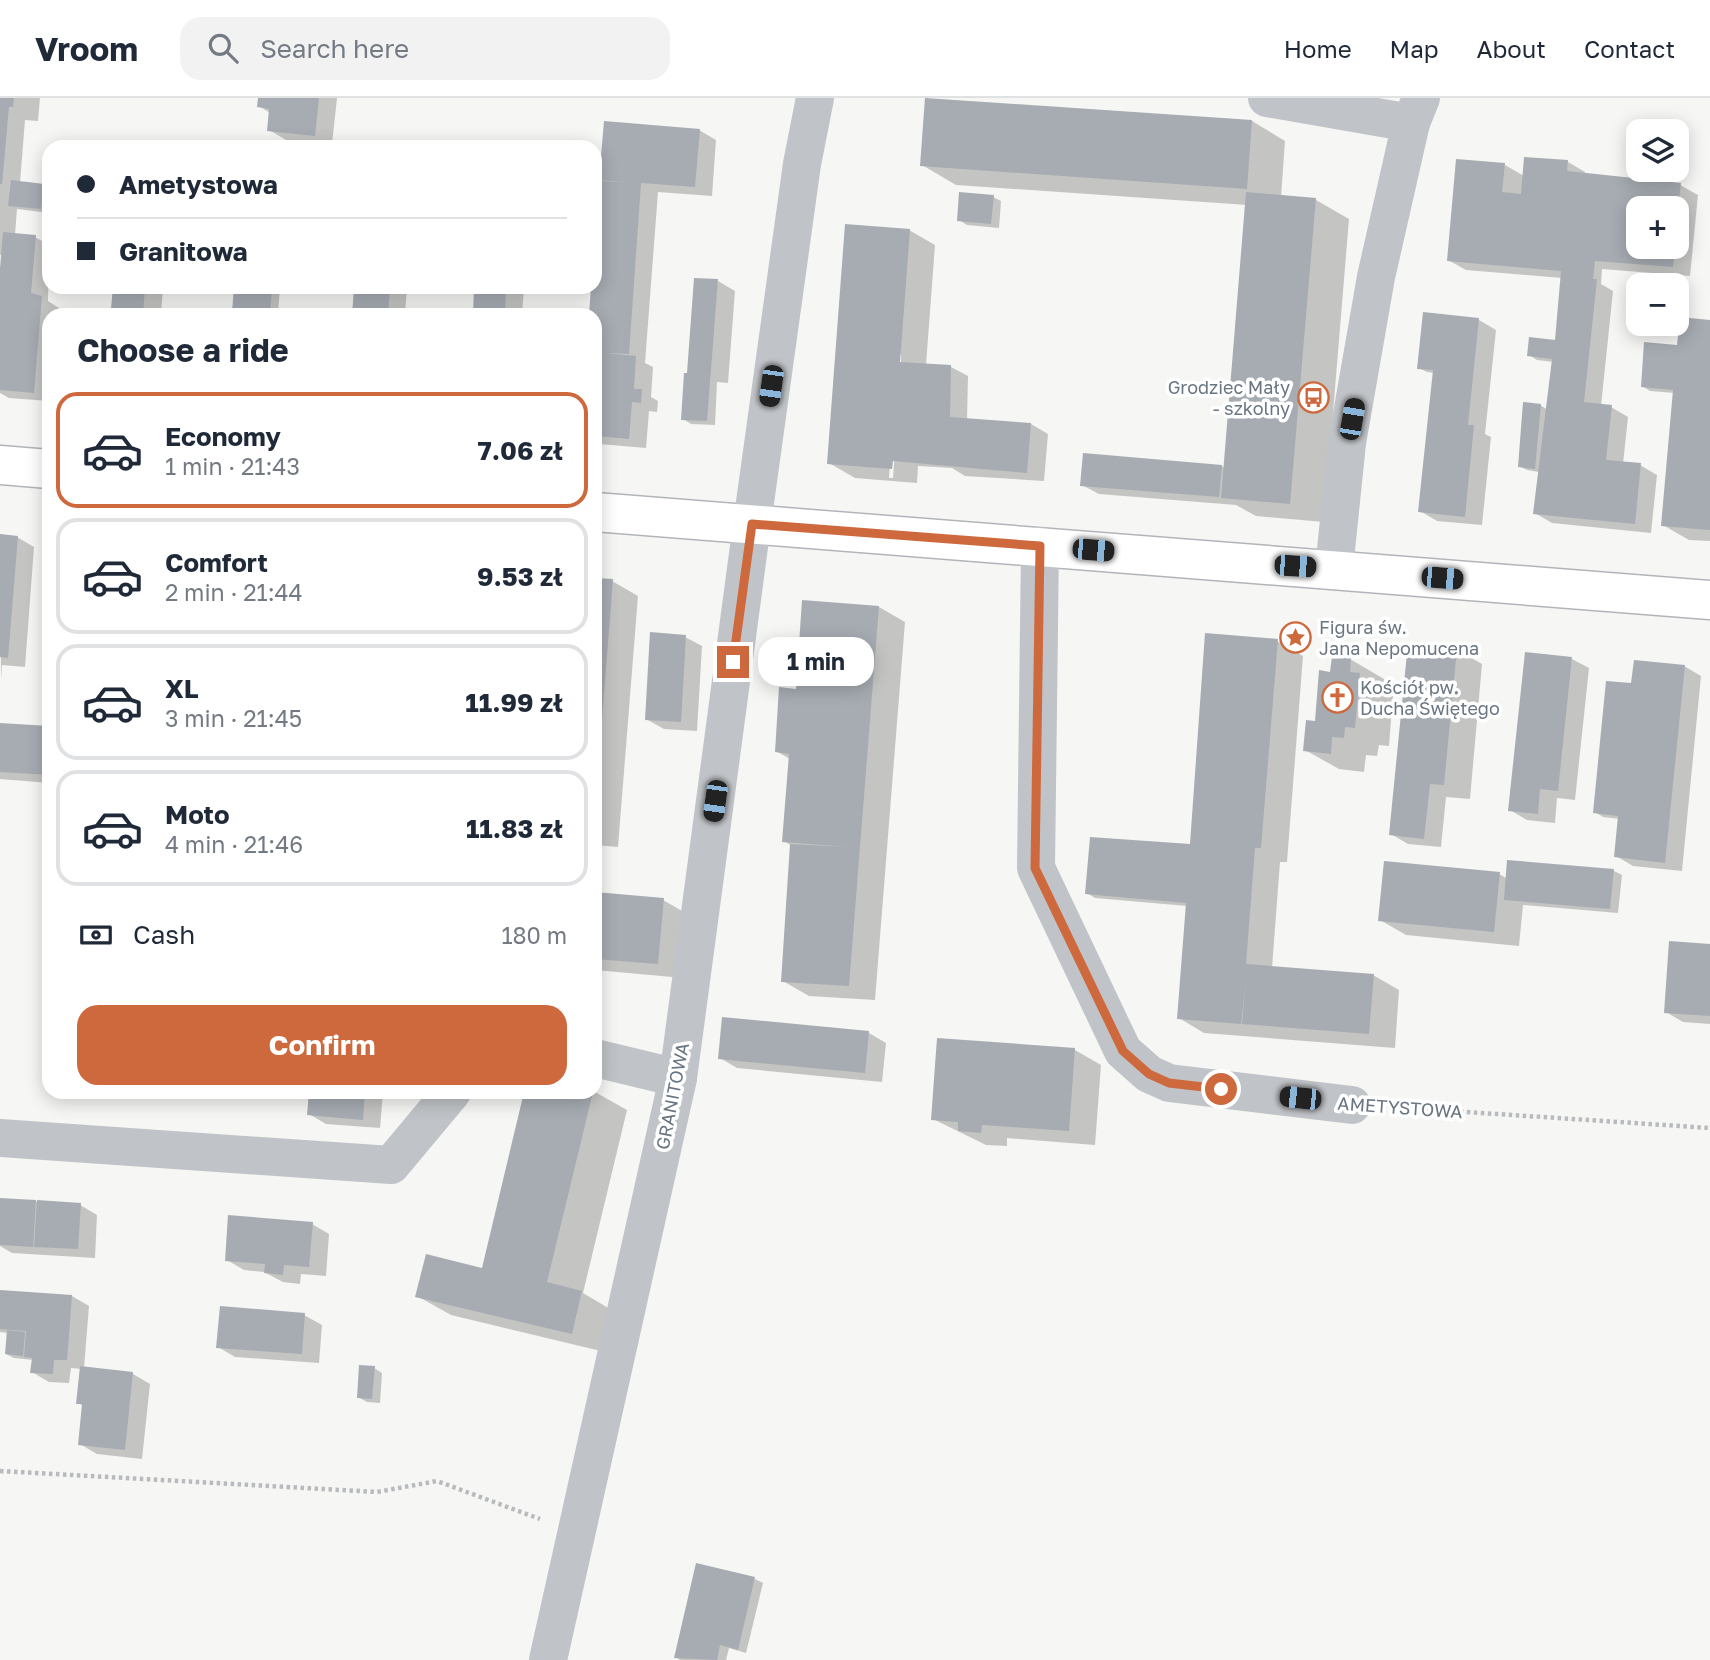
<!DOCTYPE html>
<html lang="en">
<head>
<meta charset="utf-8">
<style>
  body { margin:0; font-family:"Golos Text",sans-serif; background:#f2f2f3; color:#1f2937; height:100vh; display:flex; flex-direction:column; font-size:26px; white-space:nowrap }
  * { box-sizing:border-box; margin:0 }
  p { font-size:23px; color:#747a83 }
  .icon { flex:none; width:38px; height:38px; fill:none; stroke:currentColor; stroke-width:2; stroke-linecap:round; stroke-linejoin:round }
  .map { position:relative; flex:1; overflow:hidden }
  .details { position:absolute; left:42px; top:210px; width:560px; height:791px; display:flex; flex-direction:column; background:#fff; border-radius:21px; box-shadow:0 4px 18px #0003 }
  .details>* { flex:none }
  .banner { position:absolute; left:42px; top:42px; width:560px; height:154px; border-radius:21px; box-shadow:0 4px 18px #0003; display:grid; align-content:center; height:154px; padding:0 35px; background:#fff }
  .tools { position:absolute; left:1626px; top:21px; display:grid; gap:14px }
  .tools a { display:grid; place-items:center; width:63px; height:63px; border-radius:14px; background:#fff; box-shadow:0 4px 18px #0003; font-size:35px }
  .end { position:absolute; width:32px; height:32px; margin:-16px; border:9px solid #ce693d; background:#fff; box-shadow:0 0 0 4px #fff }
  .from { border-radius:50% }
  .bubble { position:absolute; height:49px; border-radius:21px; background:#fff; box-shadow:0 4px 18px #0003; font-size:23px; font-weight:700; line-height:49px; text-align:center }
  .car { position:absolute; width:21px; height:42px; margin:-21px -10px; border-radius:9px; box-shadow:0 0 5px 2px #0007; background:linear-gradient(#222 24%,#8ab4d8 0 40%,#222 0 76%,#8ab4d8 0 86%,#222 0) }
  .banner b { display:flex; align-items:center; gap:24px; height:66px; font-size:26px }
  .banner b+b { border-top:2px solid #e0e1e3 }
  .banner i { width:18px; height:18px; background:#1f2937 }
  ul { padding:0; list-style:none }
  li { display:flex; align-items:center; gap:21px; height:116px; margin:0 14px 10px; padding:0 21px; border:4px solid #e0e1e3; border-radius:21px }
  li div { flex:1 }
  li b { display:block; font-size:26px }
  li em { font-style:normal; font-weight:700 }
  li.selected { border-color:#ce693d }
  li>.icon { width:63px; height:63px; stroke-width:1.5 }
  h2 { padding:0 35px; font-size:32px; line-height:84px }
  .pay { display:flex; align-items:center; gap:18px; height:77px; padding:0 35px; font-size:26px }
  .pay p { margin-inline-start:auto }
  .action { display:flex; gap:14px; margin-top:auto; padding:14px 35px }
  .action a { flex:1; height:80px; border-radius:21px; background:#ce693d; color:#fff; font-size:28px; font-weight:700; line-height:80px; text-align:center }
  header { display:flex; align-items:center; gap:42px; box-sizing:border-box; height:98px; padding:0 35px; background:#fff; border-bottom:2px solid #e0e1e3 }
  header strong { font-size:33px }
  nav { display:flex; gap:38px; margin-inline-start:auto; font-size:24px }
  .search { width:490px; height:63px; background:#f2f2f3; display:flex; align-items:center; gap:18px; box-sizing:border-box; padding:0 24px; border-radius:21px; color:#747a83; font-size:26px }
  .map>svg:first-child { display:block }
</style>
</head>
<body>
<header>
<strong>Vroom</strong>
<div class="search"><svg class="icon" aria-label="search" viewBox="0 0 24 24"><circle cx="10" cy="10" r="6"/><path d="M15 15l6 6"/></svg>Search here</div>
<nav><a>Home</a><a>Map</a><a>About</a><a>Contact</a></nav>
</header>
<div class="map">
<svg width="1710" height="1562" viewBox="0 0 1710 1562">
  <rect width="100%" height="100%" fill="#f6f6f4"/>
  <g fill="#0003" fill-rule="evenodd">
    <polygon points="0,0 40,0 38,23 25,22 20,85 43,87 49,91 49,115 17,111 15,137 35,139 49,147 48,203 59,210 58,217 49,217 49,303 9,300 0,295 0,191 3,157 0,157"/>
    <polygon points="260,0 337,0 332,46 286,42 269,32 270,15 259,8"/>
    <polygon points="1252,23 1285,43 1281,99 1316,102 1349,121 1324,424 1256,418 1236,407 1099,396 1082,387 1222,368 1225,370 1247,107 956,87 922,67"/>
    <polygon points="605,25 699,32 716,42 712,98 658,94 645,265 653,269 651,299 658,303 657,314 649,313 646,350 599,346 595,343 595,217 591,217 593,189 595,189"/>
    <path d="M1526,60L1568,64L1585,74V77L1680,87L1698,97L1690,178L1602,171L1601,186L1613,193L1601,308L1611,309L1628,319L1623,366L1640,367L1657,377L1651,435L1552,425L1535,415L1539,374L1527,372L1519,368L1540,307L1548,312L1554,264L1537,262L1529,257L1556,243L1562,180L1466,172L1448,162L1505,67L1524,78ZM1638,110H1676V149H1638Z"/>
    <polygon points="993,99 1001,103 999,130 967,127 959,122"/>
    <path d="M909,132L935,147L926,267L951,269L968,278L967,322L1031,326L1048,336L1044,383L965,378L952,370L918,368L917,385L855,380L829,365ZM899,255L901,256V264L893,380H889Z"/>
    <polygon points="718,183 735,193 728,285 717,284 715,327 691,326 683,321 697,277"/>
    <polygon points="114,189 163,189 161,217 112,217"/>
    <polygon points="236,189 280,189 278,217 241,217 234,213"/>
    <polygon points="356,189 407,189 405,217 354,217"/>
    <polygon points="476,189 524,190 522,217 475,217"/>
    <polygon points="1479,222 1496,232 1485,336 1491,339 1482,427 1437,423 1420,413 1434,275 1427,274 1419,270"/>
    <polygon points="1710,224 1710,443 1689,442 1663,427 1675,295 1650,293 1642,288 1679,249"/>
    <polygon points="0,438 17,439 34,449 25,569 2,567 1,581"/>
    <polygon points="595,481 612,483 638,498 618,749 595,747"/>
    <polygon points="804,504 879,509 905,524 875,902 809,898 783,883 792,748 784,743 790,661 776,653 797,593"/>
    <polygon points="685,539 702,548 697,633 664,631 646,621"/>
    <polygon points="1277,543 1303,558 1287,764 1280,764 1272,870 1373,877 1399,892 1395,950 1204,935 1179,920 1187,808 1095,800 1087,795 1189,748"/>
    <polygon points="1456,551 1482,566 1470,701 1446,699 1441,749 1408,746 1391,736"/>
    <polygon points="1350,561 1384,581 1383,590 1393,596 1389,648 1379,647 1377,658 1366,657 1364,674 1339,671 1305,652 1332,576"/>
    <polygon points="1572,561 1589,570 1575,702 1557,700 1555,725 1527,722 1510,712"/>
    <polygon points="1684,568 1701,578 1682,773 1633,768 1616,758 1620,721 1603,719 1595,714 1633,587"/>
    <polygon points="0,627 49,630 49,685 0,681"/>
    <polygon points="1614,773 1622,777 1618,815 1523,807 1519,848 1406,837 1380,822 1499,776 1508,781"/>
    <polygon points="595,796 663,802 689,817 683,880 595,872"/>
    <polygon points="1710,848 1710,926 1683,924 1666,914"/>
    <polygon points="869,935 886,945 882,984 737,970 720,960"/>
    <polygon points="939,942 1075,952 1101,967 1095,1047 1007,1040 1007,1048 986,1047 933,1021"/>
    <polygon points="311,994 383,994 380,1030 326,1026 309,1016"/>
    <polygon points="526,994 595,994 627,1012 583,1195 615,1214 605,1254 451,1217 417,1198 483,1172"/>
    <polygon points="0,1101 80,1107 97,1117 95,1160 12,1155 0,1148"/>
    <polygon points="312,1126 329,1136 326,1178 301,1176 300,1186 283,1184 264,1174 244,1172 227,1162"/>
    <polygon points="0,1194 72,1198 89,1208 84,1270 133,1276 150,1286 142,1361 97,1356 80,1346 84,1308 78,1305 82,1271 71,1270 69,1285 49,1284 32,1274 33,1262 14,1260 6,1256 8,1235 0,1234"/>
    <polygon points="304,1217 322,1227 319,1265 235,1259 218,1249"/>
    <polygon points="374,1270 382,1275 380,1305 367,1304 358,1299"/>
    <polygon points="755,1481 763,1485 746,1555 729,1550 726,1562 680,1562 676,1559"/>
  </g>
  <g fill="#a6acb2">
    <polygon points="0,0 14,0 13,9 9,9 2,86 0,86"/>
    <polygon points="258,0 319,0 315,38 267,33 269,11 257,9"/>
    <polygon points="925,0 1252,22 1247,91 920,68"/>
    <polygon points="604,23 700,31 695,89 641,85 629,256 604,255 636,258 634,291 642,291 641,305 632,304 629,341 595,338 595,217 589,217 591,189 595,189 595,130 599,83 627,84 599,82"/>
    <polygon points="1524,59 1568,62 1567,73 1681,85 1678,110 1638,110 1638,149 1675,149 1673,169 1595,163 1593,181 1597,181 1584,304 1612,307 1606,362 1641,365 1635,426 1533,416 1552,261 1527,258 1529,239 1555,242 1561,173 1447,163 1456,61 1505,65 1502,94 1521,96"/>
    <polygon points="11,82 44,86 41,111 8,108"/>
    <polygon points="959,94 994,97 991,126 957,123"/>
    <polygon points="1246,94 1316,100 1290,406 1221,400"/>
    <polygon points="845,126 910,131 900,264 951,267 950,319 1031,325 1027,375 893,363 892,371 827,366"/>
    <polygon points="3,134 36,137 31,195 42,198 34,295 0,292 0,170"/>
    <polygon points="694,180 718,181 707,323 681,322 684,275 687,275"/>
    <polygon points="113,189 145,189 143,217 110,217 110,212 133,214 111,211"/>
    <polygon points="234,189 272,189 270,216 232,214"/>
    <polygon points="354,189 390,189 388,217 352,217"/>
    <polygon points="474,189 506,189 505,217 473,217"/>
    <polygon points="1423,214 1479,220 1468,327 1474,327 1465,419 1418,414 1433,272 1417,271"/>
    <polygon points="1680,219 1710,222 1710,432 1661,428 1673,292 1641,289 1644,244 1677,247"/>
    <polygon points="1523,304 1541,306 1535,371 1518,369"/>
    <polygon points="1083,355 1222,367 1219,399 1080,388"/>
    <polygon points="0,436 18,438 8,560 0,559"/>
    <polygon points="595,480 613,481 597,685 595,685"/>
    <polygon points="802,502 879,508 849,888 781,884 790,746 849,749 782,744 789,656 775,654 779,589 796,591"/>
    <polygon points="650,534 686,537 681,624 645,622"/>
    <polygon points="1205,535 1278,541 1261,750 1255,750 1246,866 1374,876 1369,936 1242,926 1246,884 1241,926 1177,921 1186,805 1085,796 1090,739 1190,746"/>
    <polygon points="1408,545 1457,550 1444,687 1430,686 1424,741 1389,737"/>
    <polygon points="1525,554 1572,559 1558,693 1540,691 1538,716 1508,713"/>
    <polygon points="1332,558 1351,560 1350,574 1360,575 1355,630 1345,629 1344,640 1332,639 1331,656 1303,653 1306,622 1315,623 1319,572 1330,574"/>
    <polygon points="1634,562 1685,567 1665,765 1614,759 1618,718 1593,715 1606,583 1631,585"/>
    <polygon points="0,625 49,628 49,677 0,674"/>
    <polygon points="1507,762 1614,771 1610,811 1504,802"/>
    <polygon points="1384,763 1500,774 1494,834 1378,823"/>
    <polygon points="595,794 664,800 658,866 595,861"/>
    <polygon points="1669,843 1710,846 1710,918 1664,915"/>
    <polygon points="722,919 869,933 865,975 718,961"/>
    <polygon points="937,940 1075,950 1069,1033 982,1027 981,1035 958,1033 958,1024 931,1022"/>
    <polygon points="309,994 365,994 363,1022 307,1017"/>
    <polygon points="524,994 593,994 547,1184 582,1193 572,1236 415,1199 426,1156 482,1170"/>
    <polygon points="0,1100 36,1102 33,1149 0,1147"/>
    <polygon points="37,1102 81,1105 78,1151 34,1149"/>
    <polygon points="228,1117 313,1124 309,1169 284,1167 283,1177 264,1175 265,1166 225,1163"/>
    <polygon points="0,1192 72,1197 67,1262 54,1262 53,1276 30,1275 32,1260 24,1259 26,1233 0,1231"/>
    <polygon points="220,1208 305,1215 302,1256 216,1250"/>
    <polygon points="7,1232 25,1234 23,1258 5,1256"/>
    <polygon points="359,1267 375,1268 372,1301 357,1300"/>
    <polygon points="80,1268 133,1274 125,1352 78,1347 82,1306 76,1306"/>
    <polygon points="696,1465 755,1479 738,1552 720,1547 717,1562 674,1560"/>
  </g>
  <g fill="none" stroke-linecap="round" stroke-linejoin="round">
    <defs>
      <g id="secondary">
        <polyline points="0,367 49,371"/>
        <polyline points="595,414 1710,502"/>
      </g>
    </defs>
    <use href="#secondary" stroke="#b1b5b9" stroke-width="41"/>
    <g stroke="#b8bbbd" stroke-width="4.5" stroke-dasharray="3.5 3.5" stroke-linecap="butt">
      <polyline points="1390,1009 1710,1030"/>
      <polyline points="0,1373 377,1394 437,1383 540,1421"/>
    </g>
    <g stroke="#c0c3c7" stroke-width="38">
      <polyline points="1267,0 1411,25"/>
      <polyline points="1040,448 1036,770 1123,953 1149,976 1169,985 1352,1007"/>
      <polyline points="1334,471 1347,345 1376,179 1411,25 1421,0"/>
      <polyline points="595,960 678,980"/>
      <polyline points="0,1040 391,1067 452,994"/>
      <polyline points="548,1562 678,980 752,426 802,66 815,0"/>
    </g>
    <use href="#secondary" stroke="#fff" stroke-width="38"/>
  </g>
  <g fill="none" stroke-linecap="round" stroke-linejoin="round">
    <polyline stroke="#ce693d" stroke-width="9" points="733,564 752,426 1040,448 1035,770 1123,953 1149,976 1169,985 1221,991"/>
  </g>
  <defs>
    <symbol id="bus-ring" viewBox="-11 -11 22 22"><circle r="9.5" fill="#fff" stroke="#ce693d" stroke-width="1.5"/><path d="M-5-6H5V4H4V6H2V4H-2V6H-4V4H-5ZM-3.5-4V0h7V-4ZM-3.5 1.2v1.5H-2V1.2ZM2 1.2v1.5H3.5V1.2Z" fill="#ce693d"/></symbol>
    <symbol id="sight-ring" viewBox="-11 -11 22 22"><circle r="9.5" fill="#fff" stroke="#ce693d" stroke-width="1.5"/><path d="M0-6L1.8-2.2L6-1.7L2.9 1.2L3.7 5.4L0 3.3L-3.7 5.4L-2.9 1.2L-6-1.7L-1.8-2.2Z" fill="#ce693d"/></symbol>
    <symbol id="church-ring" viewBox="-11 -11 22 22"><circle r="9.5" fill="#fff" stroke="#ce693d" stroke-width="1.5"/><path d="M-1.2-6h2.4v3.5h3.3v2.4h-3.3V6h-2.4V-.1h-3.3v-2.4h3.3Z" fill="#ce693d"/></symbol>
  </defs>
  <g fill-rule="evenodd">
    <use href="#bus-ring" x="1296" y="282" width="35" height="35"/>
    <use href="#sight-ring" x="1278" y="522" width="35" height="35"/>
    <use href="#church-ring" x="1320" y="582" width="35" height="35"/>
  </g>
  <g text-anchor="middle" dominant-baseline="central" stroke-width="7" stroke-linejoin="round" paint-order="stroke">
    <g font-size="18" fill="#697581" stroke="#fff" text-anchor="start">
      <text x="1290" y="289" text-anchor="end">Grodziec Mały<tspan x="1290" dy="21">- szkolny</tspan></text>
      <text x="1319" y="529">Figura św.<tspan x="1319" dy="21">Jana Nepomucena</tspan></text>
      <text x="1360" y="589">Kościół pw.<tspan x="1360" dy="21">Ducha Świętego</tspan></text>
    </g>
    <g font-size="18" fill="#697581" stroke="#fff">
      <text transform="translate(672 998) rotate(-79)">GRANITOWA</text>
      <text transform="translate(1400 1009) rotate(4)">AMETYSTOWA</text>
    </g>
  </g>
</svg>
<div class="tools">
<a><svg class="icon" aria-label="layers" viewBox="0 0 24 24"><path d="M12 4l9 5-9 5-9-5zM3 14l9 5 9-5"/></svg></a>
<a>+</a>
<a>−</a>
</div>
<i class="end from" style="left:1221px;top:991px"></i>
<i class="end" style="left:733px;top:564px"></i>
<div class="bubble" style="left:758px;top:539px;width:116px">1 min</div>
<i class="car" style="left:771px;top:288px;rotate:188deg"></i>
<i class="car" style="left:1352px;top:321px;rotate:10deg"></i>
<i class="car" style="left:1093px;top:452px;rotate:95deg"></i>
<i class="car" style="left:1295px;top:468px;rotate:94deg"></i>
<i class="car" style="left:1442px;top:480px;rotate:95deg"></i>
<i class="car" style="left:715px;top:703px;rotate:188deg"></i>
<i class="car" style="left:1300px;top:1000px;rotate:276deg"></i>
<div class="banner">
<b><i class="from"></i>Ametystowa</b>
<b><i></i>Granitowa</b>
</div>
<section class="details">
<h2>Choose a ride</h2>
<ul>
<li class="selected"><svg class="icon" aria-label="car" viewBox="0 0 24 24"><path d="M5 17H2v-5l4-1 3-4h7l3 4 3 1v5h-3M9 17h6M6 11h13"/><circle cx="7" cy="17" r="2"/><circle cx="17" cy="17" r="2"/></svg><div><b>Economy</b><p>1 min · 21:43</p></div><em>7.06 zł</em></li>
<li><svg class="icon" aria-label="car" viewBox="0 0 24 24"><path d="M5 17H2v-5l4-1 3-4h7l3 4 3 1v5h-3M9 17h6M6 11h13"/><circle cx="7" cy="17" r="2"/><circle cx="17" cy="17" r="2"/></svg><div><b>Comfort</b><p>2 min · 21:44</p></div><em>9.53 zł</em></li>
<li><svg class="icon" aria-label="car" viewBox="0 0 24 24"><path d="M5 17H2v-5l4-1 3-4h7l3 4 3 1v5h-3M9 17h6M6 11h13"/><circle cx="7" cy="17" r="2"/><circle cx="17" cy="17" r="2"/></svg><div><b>XL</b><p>3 min · 21:45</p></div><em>11.99 zł</em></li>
<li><svg class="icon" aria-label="car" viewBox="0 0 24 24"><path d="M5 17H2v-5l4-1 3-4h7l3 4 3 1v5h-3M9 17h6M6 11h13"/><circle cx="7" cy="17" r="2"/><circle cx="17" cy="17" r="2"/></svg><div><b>Moto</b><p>4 min · 21:46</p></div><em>11.83 zł</em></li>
</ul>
<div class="pay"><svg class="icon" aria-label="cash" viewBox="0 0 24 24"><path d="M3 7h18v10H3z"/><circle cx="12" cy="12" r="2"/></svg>Cash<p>180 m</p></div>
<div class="action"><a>Confirm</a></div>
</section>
</div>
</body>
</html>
